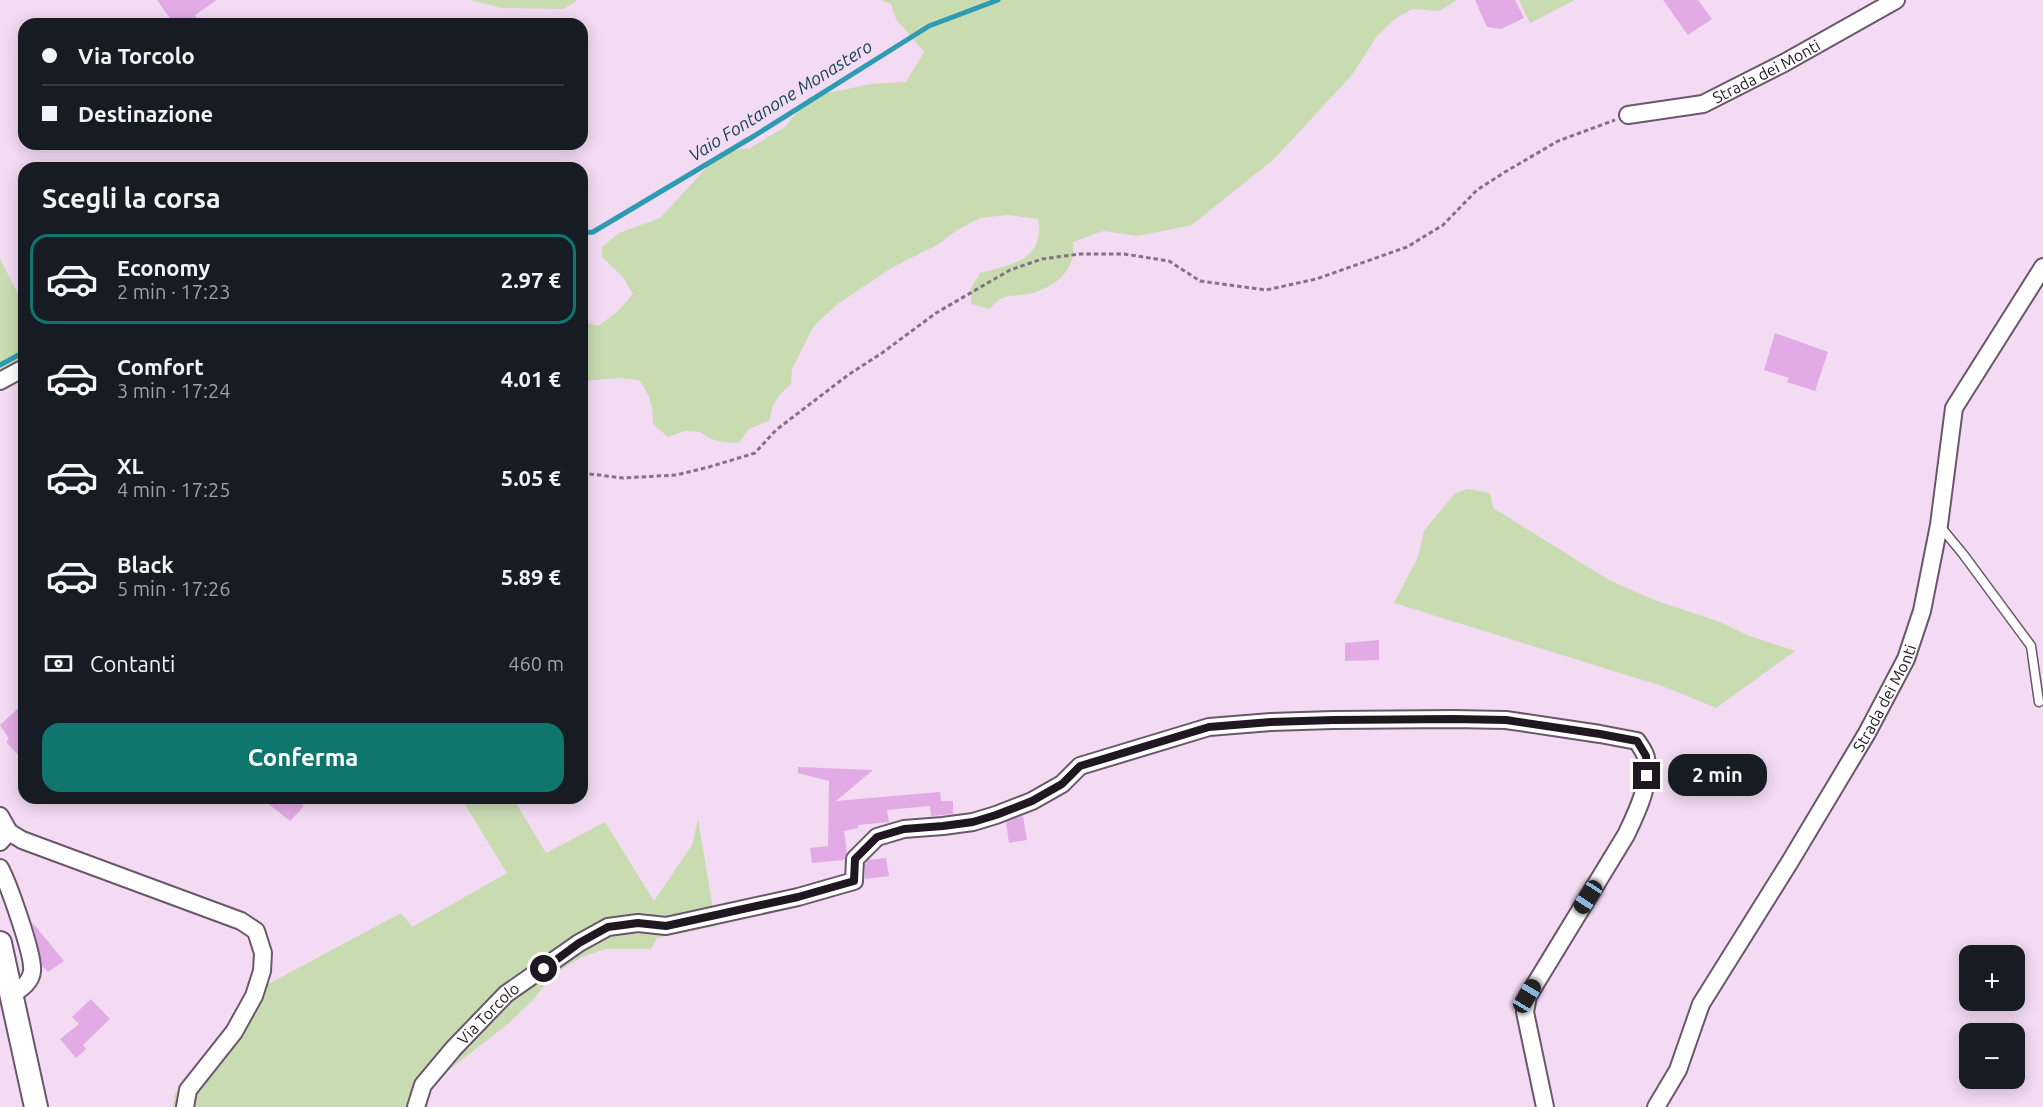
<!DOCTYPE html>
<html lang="it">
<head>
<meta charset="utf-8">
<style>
  body { margin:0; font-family:Ubuntu,sans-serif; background:#242831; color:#f1f3f6; height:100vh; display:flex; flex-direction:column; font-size:22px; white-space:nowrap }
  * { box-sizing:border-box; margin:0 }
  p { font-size:20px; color:#9ea1a6 }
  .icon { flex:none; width:33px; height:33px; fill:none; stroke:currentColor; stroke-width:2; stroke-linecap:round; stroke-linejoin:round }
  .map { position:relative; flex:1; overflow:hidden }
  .panel { position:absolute; left:18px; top:162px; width:570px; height:642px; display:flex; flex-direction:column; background:#171b24; border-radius:18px; box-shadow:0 3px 15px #0003 }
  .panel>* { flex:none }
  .guide { position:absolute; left:18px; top:18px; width:570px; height:132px; border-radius:18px; box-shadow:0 3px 15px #0003; display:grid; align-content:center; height:132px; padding:0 24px; background:#171b24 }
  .buttons { position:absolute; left:1959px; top:945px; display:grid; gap:12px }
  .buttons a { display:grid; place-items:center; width:66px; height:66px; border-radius:12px; background:#171b24; box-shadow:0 3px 15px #0003; font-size:30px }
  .end { position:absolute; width:27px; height:27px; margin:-14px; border:8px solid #201821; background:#fff; box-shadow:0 0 0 3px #fff }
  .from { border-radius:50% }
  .bubble { position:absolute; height:42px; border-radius:18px; background:#171b24; box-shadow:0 3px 15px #0003; font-size:20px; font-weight:700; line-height:42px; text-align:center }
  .car { position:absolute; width:18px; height:36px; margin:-18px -9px; border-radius:8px; box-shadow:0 0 4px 2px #0007; background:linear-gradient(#222 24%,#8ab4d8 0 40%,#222 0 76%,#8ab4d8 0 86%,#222 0) }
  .guide b { display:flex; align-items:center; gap:21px; height:57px; font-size:22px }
  .guide b+b { border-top:2px solid #363941 }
  .guide i { width:15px; height:15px; background:#f1f3f6 }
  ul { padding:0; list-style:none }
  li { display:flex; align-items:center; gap:18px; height:90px; margin:0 12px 9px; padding:0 12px; border:3px solid transparent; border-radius:18px }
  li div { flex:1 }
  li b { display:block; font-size:22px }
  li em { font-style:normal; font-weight:700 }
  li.active { border-color:#0f766e }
  li>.icon { width:54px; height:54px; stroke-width:1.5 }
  h2 { padding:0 24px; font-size:27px; line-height:72px }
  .pay { display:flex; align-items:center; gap:15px; height:66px; padding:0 24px; font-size:22px }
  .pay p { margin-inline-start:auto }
  .action { display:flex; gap:12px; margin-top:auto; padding:12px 24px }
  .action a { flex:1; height:69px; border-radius:18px; background:#0f766e; color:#fff; font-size:24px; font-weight:700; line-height:69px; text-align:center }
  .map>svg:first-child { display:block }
</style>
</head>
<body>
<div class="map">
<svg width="2043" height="1107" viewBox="0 0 2043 1107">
  <rect width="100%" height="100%" fill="#f2dbf3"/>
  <g fill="#c9dcb1">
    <polygon points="470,0 578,0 563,9 502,8"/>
    <path d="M881,0H1457L1439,11L1412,9L1395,19L1377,36L1352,75L1275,158L1192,225L1138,236L1103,231L1073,242C1077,270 1055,288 1028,294C1010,297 1002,293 990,309L971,304V288L980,273C1012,264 1045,261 1038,219L1008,215L980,218L957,230L937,245L893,267L839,303L818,322L811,331L792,369L791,384C779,395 771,403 770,420L749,429L739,443L722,442L711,439L700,432L685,431L668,437L653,424C653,407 650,394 639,380L621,378L582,381V321L598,326L617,312L633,294L623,277L602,257V247L619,233L660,218L721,152L750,148L785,127L809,97L871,84L906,82L924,52L896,19L891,4Z"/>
    <polygon points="1519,0 1575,0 1530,23"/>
    <polygon points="0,259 24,306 24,363 0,376"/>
    <polygon points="1468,489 1490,493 1493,508 1609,580 1654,600 1720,622 1747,635 1795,651 1716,708 1665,687 1394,603 1418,557 1424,531 1455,493"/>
    <polygon points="461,798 513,798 546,853 605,822 654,901 692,845 698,819 716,926 657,938 651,949 605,949 580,958 551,976 535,998 508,1024 431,1084 423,1107 173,1107 175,1093 203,1064 259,989 401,913 412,927 507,873"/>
  </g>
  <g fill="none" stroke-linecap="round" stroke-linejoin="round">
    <g stroke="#2d9bb1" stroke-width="5">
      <polyline points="582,233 593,232 754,136 929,26 998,0"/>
      <polyline points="0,365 24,352"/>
    </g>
  </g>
  <g fill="#e2abe5">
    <polygon points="157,0 217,0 195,15 201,24 174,24"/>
    <polygon points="1475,0 1515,0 1524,18 1501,29 1487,27"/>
    <polygon points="1663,0 1698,0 1712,19 1688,35"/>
    <polygon points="1775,333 1828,352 1815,391 1787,382 1789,378 1764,370"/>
    <polygon points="1379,640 1379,660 1345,661 1345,643"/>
    <polygon points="24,703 24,761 6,742 9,739 0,725"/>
    <polygon points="798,767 873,770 836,801 940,792 941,801 953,801 953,814 931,816 930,806 887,810 889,822 858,825 858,828 844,831 847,853 844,860 812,863 810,848 828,846 829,781 798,773"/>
    <polygon points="261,798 295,798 304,806 290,821"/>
    <polygon points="1023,816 1027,840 1009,843 1006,822"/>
    <polygon points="886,858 889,876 865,879 865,864 868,860"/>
    <polygon points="32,922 64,961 48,972 42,966"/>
    <polygon points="91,999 110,1019 83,1045 86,1049 76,1058 60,1039 79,1024 72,1017"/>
  </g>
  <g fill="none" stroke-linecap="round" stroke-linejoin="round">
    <defs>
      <polyline id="lane" points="1939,525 1963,554 2031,646 2039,702"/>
      <g id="street">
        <path id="s1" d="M1628,115L1703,104L1784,63L1896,0"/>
        <polyline points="0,381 24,368"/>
        <polyline points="0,816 9,832"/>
        <polyline points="0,842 9,832 22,840 241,921 256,931 263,953 262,971 254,996 234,1032 188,1090 185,1107"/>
        <path d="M0,868C8,883 34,955 32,971C31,983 20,989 12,995"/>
        <path id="s2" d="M416,1107L423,1085L454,1048L506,994L579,943L608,927L638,923L666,926L798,897L854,881L855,859L877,837L904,829L943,826L973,822L996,815L1032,801L1062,784L1080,766L1209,727L1271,722L1333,720L1453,719L1506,720L1600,734L1637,741C1640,746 1645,752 1646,758C1651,784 1637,812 1626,835L1528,996L1525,1012L1545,1107"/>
        <path id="s3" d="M1656,1107L1678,1070L1701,1004L1791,860L1867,733L1906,659L1922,611L1939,525L1954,408L2043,267"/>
      </g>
      <polyline id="secondary" points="0,943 36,1107"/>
    </defs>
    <use href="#lane" stroke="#6a576b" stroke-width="11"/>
    <use href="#street" stroke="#6a576b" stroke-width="20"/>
    <use href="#secondary" stroke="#6a576b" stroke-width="26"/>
    <g stroke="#837484" stroke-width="3" stroke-dasharray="4.5 3" stroke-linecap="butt">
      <polyline points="582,243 586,260 582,265"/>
      <polyline points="582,473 623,478 676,475 709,467 755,453 776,430 848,375 882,353 936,313 1010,270 1042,259 1080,254 1124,254 1169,261 1200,281 1266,290 1316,279 1407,247 1443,225 1477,190 1505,172 1558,141 1615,120"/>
    </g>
    <use href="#lane" stroke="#fff" stroke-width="8"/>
    <use href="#street" stroke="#fff" stroke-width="16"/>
    <use href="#secondary" stroke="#fff" stroke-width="22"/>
  </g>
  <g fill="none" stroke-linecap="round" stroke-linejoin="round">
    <polyline stroke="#201821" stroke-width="8" points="544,969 579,943 608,927 638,923 666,926 798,897 854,881 855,859 877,837 904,829 943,826 973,822 996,815 1032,801 1062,784 1080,766 1209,727 1271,722 1333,720 1453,719 1506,720 1600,734 1637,741 1646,756 1647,776"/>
  </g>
  <g text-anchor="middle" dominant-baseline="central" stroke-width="5" stroke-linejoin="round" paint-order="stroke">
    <g font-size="16" fill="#201821" stroke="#f2dbf3">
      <text stroke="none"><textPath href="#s1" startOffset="147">Strada dei Monti</textPath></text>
      <text stroke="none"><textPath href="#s3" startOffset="470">Strada dei Monti</textPath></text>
      <text stroke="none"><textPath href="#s2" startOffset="120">Via Torcolo</textPath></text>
    </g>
    <g font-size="18" font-style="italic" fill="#16454f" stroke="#f2dbf3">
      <text transform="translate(780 100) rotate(-32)">Vaio Fontanone Monastero</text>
    </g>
  </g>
</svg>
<div class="buttons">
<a>+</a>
<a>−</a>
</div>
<i class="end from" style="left:544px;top:969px"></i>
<i class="end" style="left:1647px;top:776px"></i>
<div class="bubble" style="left:1668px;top:754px;width:99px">2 min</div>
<i class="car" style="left:1588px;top:897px;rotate:213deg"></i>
<i class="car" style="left:1527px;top:996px;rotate:31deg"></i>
<div class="guide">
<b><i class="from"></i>Via Torcolo</b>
<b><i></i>Destinazione</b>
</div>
<section class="panel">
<h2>Scegli la corsa</h2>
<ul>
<li class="active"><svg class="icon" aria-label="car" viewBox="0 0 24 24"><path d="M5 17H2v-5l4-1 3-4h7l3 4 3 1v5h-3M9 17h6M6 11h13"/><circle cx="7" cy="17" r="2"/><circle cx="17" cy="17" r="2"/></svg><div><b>Economy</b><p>2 min · 17:23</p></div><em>2.97 €</em></li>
<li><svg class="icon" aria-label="car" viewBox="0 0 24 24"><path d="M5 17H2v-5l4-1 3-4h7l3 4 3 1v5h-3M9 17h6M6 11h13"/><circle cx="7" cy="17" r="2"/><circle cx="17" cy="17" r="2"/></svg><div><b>Comfort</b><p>3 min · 17:24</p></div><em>4.01 €</em></li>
<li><svg class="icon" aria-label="car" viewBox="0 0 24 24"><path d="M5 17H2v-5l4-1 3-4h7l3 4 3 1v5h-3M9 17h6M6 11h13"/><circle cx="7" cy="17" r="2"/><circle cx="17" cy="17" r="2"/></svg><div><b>XL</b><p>4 min · 17:25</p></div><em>5.05 €</em></li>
<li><svg class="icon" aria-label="car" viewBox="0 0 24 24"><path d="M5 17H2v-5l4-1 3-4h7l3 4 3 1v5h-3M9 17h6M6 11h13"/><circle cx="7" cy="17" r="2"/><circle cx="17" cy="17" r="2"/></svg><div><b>Black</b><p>5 min · 17:26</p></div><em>5.89 €</em></li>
</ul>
<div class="pay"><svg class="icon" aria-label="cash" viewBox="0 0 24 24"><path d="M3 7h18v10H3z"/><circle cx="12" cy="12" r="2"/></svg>Contanti<p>460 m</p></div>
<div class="action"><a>Conferma</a></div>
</section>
</div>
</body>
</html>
